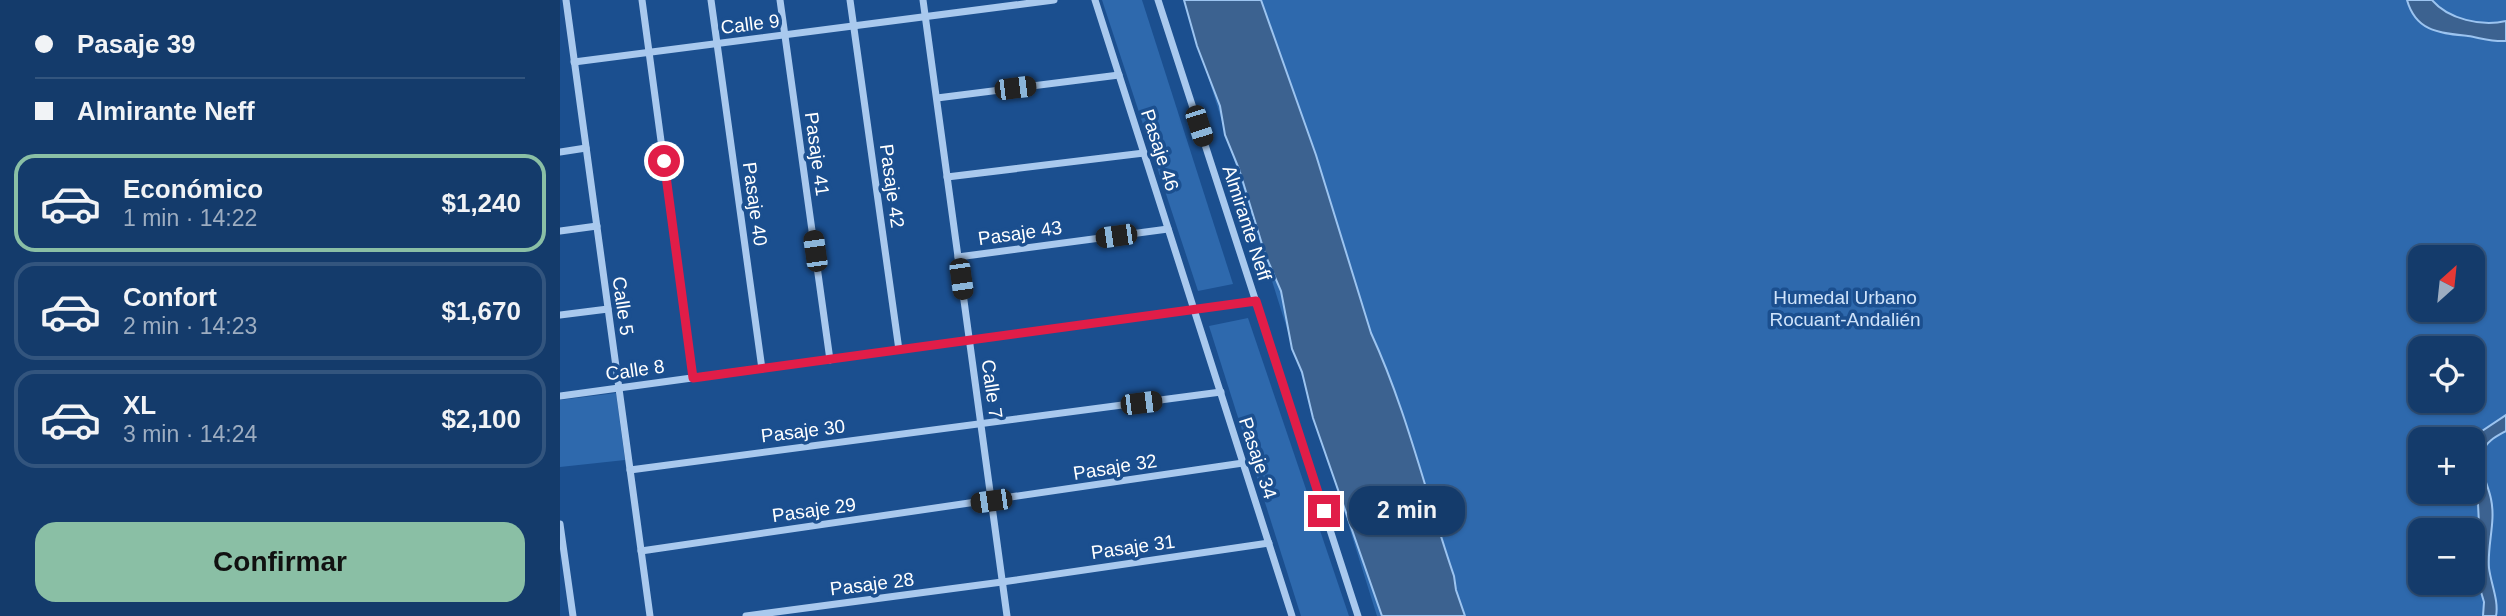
<!DOCTYPE html>
<html lang="es">
<head>
<meta charset="utf-8">
<style>
  body { margin:0; font-family:Arial,sans-serif; background:#214673; color:#f1f3f6; height:100vh; display:flex; flex-direction:column; font-size:26px; white-space:nowrap }
  * { box-sizing:border-box; margin:0 }
  p { font-size:23px; color:#9dadc1 }
  .icon { flex:none; width:38px; height:38px; fill:none; stroke:currentColor; stroke-width:2; stroke-linecap:round; stroke-linejoin:round }
  .map { position:relative; flex:1; overflow:hidden }
  .side { display:flex; flex-direction:column; background:#143b6b; width:560px }
  .side>* { flex:none }
  .banner { display:grid; align-content:center; height:154px; padding:0 35px; background:#143b6b }
  .needle { width:46px; rotate:27deg }
  .controls { position:absolute; left:1848px; top:245px; display:grid; gap:14px }
  .controls a { display:grid; place-items:center; width:77px; height:77px; border-radius:14px; background:#143b6b; box-shadow:0 2px 5px #0004,0 0 0 2px #33557e; font-size:35px }
  .end { position:absolute; width:32px; height:32px; margin:-16px; border:9px solid #e11d48; background:#fff; box-shadow:0 0 0 4px #fff }
  .from { border-radius:50% }
  .bubble { position:absolute; height:49px; border-radius:21px; background:#143b6b; box-shadow:0 2px 5px #0004,0 0 0 2px #33557e; font-size:23px; font-weight:700; line-height:49px; text-align:center }
  .car { position:absolute; width:21px; height:42px; margin:-21px -10px; border-radius:9px; box-shadow:0 0 5px 2px #0007; background:linear-gradient(#222 24%,#8ab4d8 0 40%,#222 0 76%,#8ab4d8 0 86%,#222 0) }
  .banner b { display:flex; align-items:center; gap:24px; height:66px; font-size:26px }
  .banner b+b { border-top:2px solid #33557e }
  .banner i { width:18px; height:18px; background:#f1f3f6 }
  ul { padding:0; list-style:none }
  li { display:flex; align-items:center; gap:21px; height:98px; margin:0 14px 10px; padding:0 21px; border:4px solid #33557e; border-radius:21px }
  li div { flex:1 }
  li b { display:block; font-size:26px }
  li em { font-style:normal; font-weight:700 }
  li.selected { border-color:#8abfa5 }
  li>.icon { width:63px; height:63px; stroke-width:1.5 }
  .primary-button { display:flex; gap:14px; margin-top:auto; padding:14px 35px }
  .primary-button a { flex:1; height:80px; border-radius:21px; background:#8abfa5; color:#111; font-size:28px; font-weight:700; line-height:80px; text-align:center }
  main { display:flex; flex:1; min-height:0 }
  .map>svg:first-child { display:block }
</style>
</head>
<body>
<main>
<section class="side">
<div class="banner">
<b><i class="from"></i>Pasaje 39</b>
<b><i></i>Almirante Neff</b>
</div>
<ul>
<li class="selected"><svg class="icon" aria-label="car" viewBox="0 0 24 24"><path d="M5 17H2v-5l4-1 3-4h7l3 4 3 1v5h-3M9 17h6M6 11h13"/><circle cx="7" cy="17" r="2"/><circle cx="17" cy="17" r="2"/></svg><div><b>Económico</b><p>1 min · 14:22</p></div><em>$1,240</em></li>
<li><svg class="icon" aria-label="car" viewBox="0 0 24 24"><path d="M5 17H2v-5l4-1 3-4h7l3 4 3 1v5h-3M9 17h6M6 11h13"/><circle cx="7" cy="17" r="2"/><circle cx="17" cy="17" r="2"/></svg><div><b>Confort</b><p>2 min · 14:23</p></div><em>$1,670</em></li>
<li><svg class="icon" aria-label="car" viewBox="0 0 24 24"><path d="M5 17H2v-5l4-1 3-4h7l3 4 3 1v5h-3M9 17h6M6 11h13"/><circle cx="7" cy="17" r="2"/><circle cx="17" cy="17" r="2"/></svg><div><b>XL</b><p>3 min · 14:24</p></div><em>$2,100</em></li>
</ul>
<div class="primary-button"><a>Confirmar</a></div>
</section>
<div class="map">
<svg width="1946" height="616" viewBox="0 0 1946 616">
  <rect width="100%" height="100%" fill="#1b4f8f"/>
  <g fill="#2e69ad" fill-rule="evenodd">
    <polygon points="542,0 582,0 673,284 638,291"/>
    <path d="M624,0H1946V616H817ZM1860,257H1913V310H1860ZM1860,348H1913V401H1860ZM1860,439H1913V492H1860ZM1860,530H1913V583H1860Z"/>
    <polygon points="688,318 789,616 741,616 649,326"/>
    <polygon points="56,393 65,460 0,467 0,400"/>
  </g>
  <g fill="#3c6290" stroke="#9cc4f0" stroke-width="2">
    <path d="M624,0H701L756,155L811,333C847,411 866,495 894,576L896,590L905,616H822L753,418L742,372L732,349L721,291L705,254L679,169L665,135L660,106L637,46Z"/>
    <path d="M1847,0H1872C1888,19 1922,27 1946,21V41C1932,42 1921,38 1908,36C1880,33 1856,32 1847,0Z"/>
    <path d="M1946,415V431C1937,436 1926,441 1923,452C1918,468 1928,484 1931,499C1936,522 1927,545 1929,568C1931,584 1939,601 1936,616H1923L1924,602L1916,575L1919,524L1918,504L1913,486V441L1919,433Z"/>
  </g>
  <g fill="none" stroke-linecap="round" stroke-linejoin="round">
    <g stroke="#a9c9ee" stroke-width="7">
      <polyline points="6,0 90,616"/>
      <polyline points="82,0 133,378"/>
      <polyline points="151,0 202,369"/>
      <polyline points="220,0 270,360"/>
      <polyline points="290,0 339,350"/>
      <polyline points="363,0 447,616"/>
      <polyline points="535,0 732,616"/>
      <polyline points="598,0 798,616"/>
      <polyline points="14,62 494,0"/>
      <polyline points="377,98 559,75"/>
      <polyline points="0,152 26,148"/>
      <polyline points="387,177 584,153"/>
      <polyline points="0,231 37,226"/>
      <polyline points="398,257 608,229"/>
      <polyline points="0,315 48,309"/>
      <polyline points="0,396 696,301"/>
      <polyline points="70,470 661,392"/>
      <polyline points="0,524 13,616"/>
      <polyline points="81,551 683,463"/>
      <polyline points="186,616 442,582 709,543"/>
    </g>
  </g>
  <g fill="none" stroke-linecap="round" stroke-linejoin="round">
    <polyline stroke="#e11d48" stroke-width="9" points="104,161 133,378 696,301 764,511"/>
  </g>
  <g text-anchor="middle" dominant-baseline="central" stroke-width="7" stroke-linejoin="round" paint-order="stroke">
    <g font-size="19" fill="#fff" stroke="#1b4f8f">
      <text transform="translate(190 24) rotate(-7)">Calle 9</text>
      <text transform="translate(600 150) rotate(72)">Pasaje 46</text>
      <text transform="translate(257 154) rotate(82)">Pasaje 41</text>
      <text transform="translate(332 186) rotate(82)">Pasaje 42</text>
      <text transform="translate(195 204) rotate(82)">Pasaje 40</text>
      <text transform="translate(687 223) rotate(72)">Almirante Neff</text>
      <text transform="translate(460 233) rotate(-8)">Pasaje 43</text>
      <text transform="translate(63 306) rotate(82)">Calle 5</text>
      <text transform="translate(75 370) rotate(-8)">Calle 8</text>
      <text transform="translate(432 389) rotate(82)">Calle 7</text>
      <text transform="translate(243 431) rotate(-7)">Pasaje 30</text>
      <text transform="translate(698 458) rotate(72)">Pasaje 34</text>
      <text transform="translate(555 467) rotate(-9)">Pasaje 32</text>
      <text transform="translate(254 510) rotate(-8)">Pasaje 29</text>
      <text transform="translate(573 547) rotate(-8)">Pasaje 31</text>
      <text transform="translate(312 584) rotate(-7)">Pasaje 28</text>
    </g>
    <g font-size="19" fill="#cfe3fa" stroke="#1b4f8f">
      <text x="1285" y="297">Humedal Urbano<tspan x="1285" dy="22">Rocuant-Andalién</tspan></text>
    </g>
  </g>
</svg>
<div class="controls">
<a><svg class="needle" viewBox="-14 -14 28 28"><path d="M0-13l5 13h-10z" fill="#e53935"/><path d="M0 13l5-13h-10z" fill="#9dadc1"/></svg></a>
<a><svg class="icon" aria-label="locate" viewBox="0 0 24 24"><circle cx="12" cy="12" r="6"/><path d="M12 2v4M12 18v4M2 12h4M18 12h4"/></svg></a>
<a>+</a>
<a>−</a>
</div>
<i class="end from" style="left:104px;top:161px"></i>
<i class="end" style="left:764px;top:511px"></i>
<div class="bubble" style="left:789px;top:486px;width:116px">2 min</div>
<i class="car" style="left:455px;top:88px;rotate:83deg"></i>
<i class="car" style="left:639px;top:126px;rotate:162deg"></i>
<i class="car" style="left:556px;top:236px;rotate:262deg"></i>
<i class="car" style="left:255px;top:251px;rotate:352deg"></i>
<i class="car" style="left:401px;top:279px;rotate:172deg"></i>
<i class="car" style="left:581px;top:403px;rotate:83deg"></i>
<i class="car" style="left:431px;top:501px;rotate:262deg"></i>
</div>
</main>
</body>
</html>
